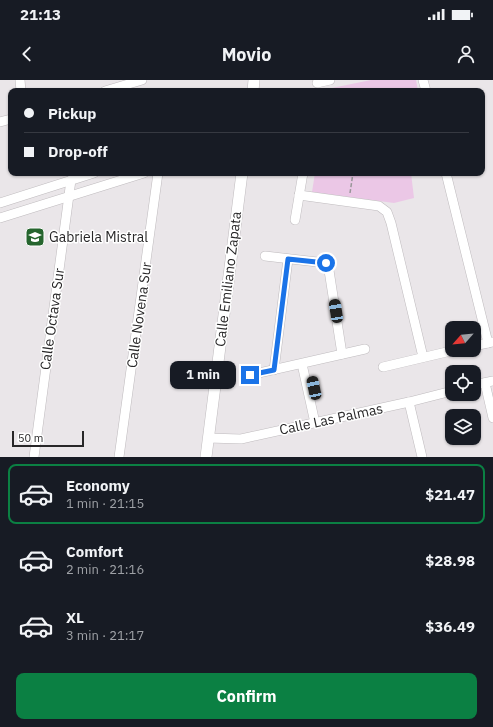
<!DOCTYPE html>
<html lang="en">
<head>
<meta charset="utf-8">
<style>
  body { margin:0; font-family:"IBM Plex Sans",sans-serif; background:#242831; color:#f1f3f6; height:100vh; display:flex; flex-direction:column; font-size:15px; white-space:nowrap }
  * { box-sizing:border-box; margin:0 }
  p { font-size:13px; color:#9ea1a6 }
  .icon { flex:none; width:22px; height:22px; fill:none; stroke:currentColor; stroke-width:2; stroke-linecap:round; stroke-linejoin:round }
  .map { position:relative; height:377px; overflow:hidden }
  .side { display:flex; flex-direction:column; background:#171b24; flex:1 }
  .side>* { flex:none }
  .top-card { position:absolute; left:8px; top:8px; width:477px; height:88px; border-radius:8px; box-shadow:0 1px 3px #0004; display:grid; align-content:center; height:88px; padding:0 16px; background:#171b24 }
  .needle { width:26px; rotate:243deg }
  .fabs { position:absolute; left:445px; top:241px; display:grid; gap:8px }
  .fabs a { display:grid; place-items:center; width:36px; height:36px; border-radius:8px; background:#171b24; box-shadow:0 1px 3px #0004; font-size:20px }
  .scale { position:absolute; left:12px; bottom:10px; width:72px; box-sizing:border-box; padding-left:4px; border:2px solid #282728; border-top:0; font-size:11px; line-height:14px; white-space:nowrap; color:#282728; -webkit-text-stroke:3px #fff; paint-order:stroke }
  .end { position:absolute; width:18px; height:18px; margin:-9px; border:5px solid #1a73e8; background:#fff; box-shadow:0 0 0 2px #fff }
  .from { border-radius:50% }
  .bubble { position:absolute; height:28px; border-radius:8px; background:#171b24; box-shadow:0 1px 3px #0004; font-size:13px; font-weight:700; line-height:28px; text-align:center }
  .car { position:absolute; width:12px; height:24px; margin:-12px -6px; border-radius:5px; box-shadow:0 0 3px 1px #0007; background:linear-gradient(#222 24%,#8ab4d8 0 40%,#222 0 76%,#8ab4d8 0 86%,#222 0) }
  .top-card b { display:flex; align-items:center; gap:14px; height:38px; font-size:15px }
  .top-card b+b { border-top:1px solid #363941 }
  .top-card i { width:10px; height:10px; background:#f1f3f6 }
  ul { padding:7px 0 0; list-style:none }
  li { display:flex; align-items:center; gap:12px; height:60px; margin:0 8px 6px; padding:0 8px; border:2px solid transparent; border-radius:8px }
  li div { flex:1 }
  li b { display:block; font-size:15px }
  li em { font-style:normal; font-weight:700 }
  li.on { border-color:#0b8043 }
  li>.icon { width:36px; height:36px; stroke-width:1.5 }
  .action { display:flex; gap:8px; margin-top:auto; padding:8px 16px }
  .action a { flex:1; height:46px; border-radius:8px; background:#0b8043; color:#fff; font-size:16px; font-weight:700; line-height:46px; text-align:center }
  .status { display:flex; justify-content:space-between; align-items:center; height:28px; padding:0 20px; background:#171b24; direction:ltr }
  .status svg { height:11px; fill:currentColor }
  header { display:flex; justify-content:space-between; align-items:center; height:52px; padding:0 16px; background:#171b24; font-size:18px; font-weight:700 }
  .map>svg:first-child { display:block }
</style>
</head>
<body>
<div class="status"><b>21:13</b><svg viewBox="0 0 49 12"><path d="M0 12V9h3v3zM5 12V6h3v6zM10 12V3h3v9zM15 12V0h3v12zM26 1h20v11H26zM47 4h2v5h-2z"/></svg></div>
<header><svg class="icon" aria-label="back" viewBox="0 0 24 24"><path d="M15 5l-7 7 7 7"/></svg>Movio<svg class="icon" aria-label="person" viewBox="0 0 24 24"><circle cx="12" cy="8" r="4"/><path d="M4 21q1-7 8-7t8 7"/></svg></header>
<div class="map">
<svg width="493" height="377" viewBox="0 0 493 377">
  <rect width="100%" height="100%" fill="#eae6e9"/>
  <g fill="#ebc7e6">
    <polygon points="371,0 416,0 418,11 327,11 327,9"/>
    <polygon points="315,93 411,93 414,118 394,123 312,112"/>
  </g>
  <g fill="none" stroke-linecap="round" stroke-linejoin="round">
    <defs>
      <g id="minor">
        <polyline points="20,0 21,11"/>
        <polyline points="423,0 426,11"/>
        <polyline points="317,3 330,0"/>
        <polyline points="105,11 142,0"/>
        <polyline points="0,42 11,39"/>
        <polyline points="446,93 488,263"/>
        <polyline points="299,115 379,126 387,132 391,143 423,277"/>
        <polyline points="0,123 94,93"/>
        <polyline points="0,138 144,93"/>
        <polyline points="295,140 303,93"/>
        <polyline points="265,176 326,183 328,184 342,274"/>
        <polyline points="474,266 493,262"/>
        <polyline points="302,284 315,343"/>
        <polyline points="383,287 455,270"/>
        <polyline points="274,290 288,179"/>
        <polyline points="250,295 365,269"/>
        <polyline points="485,303 493,338"/>
        <polyline points="474,305 493,301"/>
        <polyline points="409,322 422,377"/>
        <polyline points="208,358 241,359 409,322 452,311"/>
        <polyline points="34,377 71,100"/>
        <polyline points="119,377 158,93"/>
      </g>
      <g id="tertiary">
        <polyline points="253,11 254,0"/>
        <polyline points="206,377 242,93"/>
      </g>
    </defs>
    <use href="#minor" stroke="#bfbbbe" stroke-width="10"/>
    <use href="#tertiary" stroke="#bfbbbe" stroke-width="12"/>
    <polyline stroke="#989698" stroke-width="1.5" stroke-dasharray="4 2" stroke-linecap="butt" points="350,113 353,93"/>
    <use href="#minor" stroke="#fff" stroke-width="9"/>
    <use href="#tertiary" stroke="#fff" stroke-width="11"/>
  </g>
  <g fill="none" stroke-linecap="round" stroke-linejoin="round">
    <polyline stroke="#1a73e8" stroke-width="5" points="250,295 274,290 288,179 326,183"/>
  </g>
  <defs>
    <symbol id="school-square" viewBox="-11 -11 22 22"><rect x="-9" y="-9" width="18" height="18" rx="4" fill="#26652e" stroke="#fff"/><path d="M0-5L7-2L0 1L-7-2ZM-4 1L0 2.5L4 1V4Q0 6-4 4Z" fill="#fff"/></symbol>
  </defs>
  <g fill-rule="evenodd">
    <use href="#school-square" x="24" y="146" width="22" height="22"/>
  </g>
  <g text-anchor="middle" dominant-baseline="central" stroke-width="3" stroke-linejoin="round" paint-order="stroke">
    <g font-size="14" fill="#282728" stroke="#fff" text-anchor="start">
      <text x="49" y="157">Gabriela Mistral</text>
    </g>
    <g font-size="14" fill="#282728" stroke="#fff">
      <text transform="translate(228 199) rotate(-83)">Calle Emiliano Zapata</text>
      <text transform="translate(139 235) rotate(-82)">Calle Novena Sur</text>
      <text transform="translate(52 239) rotate(-82)">Calle Octava Sur</text>
      <text transform="translate(331 339) rotate(-12)">Calle Las Palmas</text>
    </g>
  </g>
</svg>
<div class="fabs">
<a><svg class="needle" viewBox="-14 -14 28 28"><path d="M0-13l5 13h-10z" fill="#e53935"/><path d="M0 13l5-13h-10z" fill="#9ea1a6"/></svg></a>
<a><svg class="icon" aria-label="locate" viewBox="0 0 24 24"><circle cx="12" cy="12" r="6"/><path d="M12 2v4M12 18v4M2 12h4M18 12h4"/></svg></a>
<a><svg class="icon" aria-label="layers" viewBox="0 0 24 24"><path d="M12 4l9 5-9 5-9-5zM3 14l9 5 9-5"/></svg></a>
</div>
<div class="scale">50 m</div>
<i class="end from" style="left:326px;top:183px"></i>
<i class="end" style="left:250px;top:295px"></i>
<div class="bubble" style="left:170px;top:281px;width:66px">1 min</div>
<i class="car" style="left:336px;top:231px;rotate:351deg"></i>
<i class="car" style="left:314px;top:308px;rotate:348deg"></i>
<div class="top-card">
<b><i class="from"></i>Pickup</b>
<b><i></i>Drop-off</b>
</div>
</div>
<section class="side">
<ul>
<li class="on"><svg class="icon" aria-label="car" viewBox="0 0 24 24"><path d="M5 17H2v-5l4-1 3-4h7l3 4 3 1v5h-3M9 17h6M6 11h13"/><circle cx="7" cy="17" r="2"/><circle cx="17" cy="17" r="2"/></svg><div><b>Economy</b><p>1 min · 21:15</p></div><em>$21.47</em></li>
<li><svg class="icon" aria-label="car" viewBox="0 0 24 24"><path d="M5 17H2v-5l4-1 3-4h7l3 4 3 1v5h-3M9 17h6M6 11h13"/><circle cx="7" cy="17" r="2"/><circle cx="17" cy="17" r="2"/></svg><div><b>Comfort</b><p>2 min · 21:16</p></div><em>$28.98</em></li>
<li><svg class="icon" aria-label="car" viewBox="0 0 24 24"><path d="M5 17H2v-5l4-1 3-4h7l3 4 3 1v5h-3M9 17h6M6 11h13"/><circle cx="7" cy="17" r="2"/><circle cx="17" cy="17" r="2"/></svg><div><b>XL</b><p>3 min · 21:17</p></div><em>$36.49</em></li>
</ul>
<div class="action"><a>Confirm</a></div>
</section>
</body>
</html>
